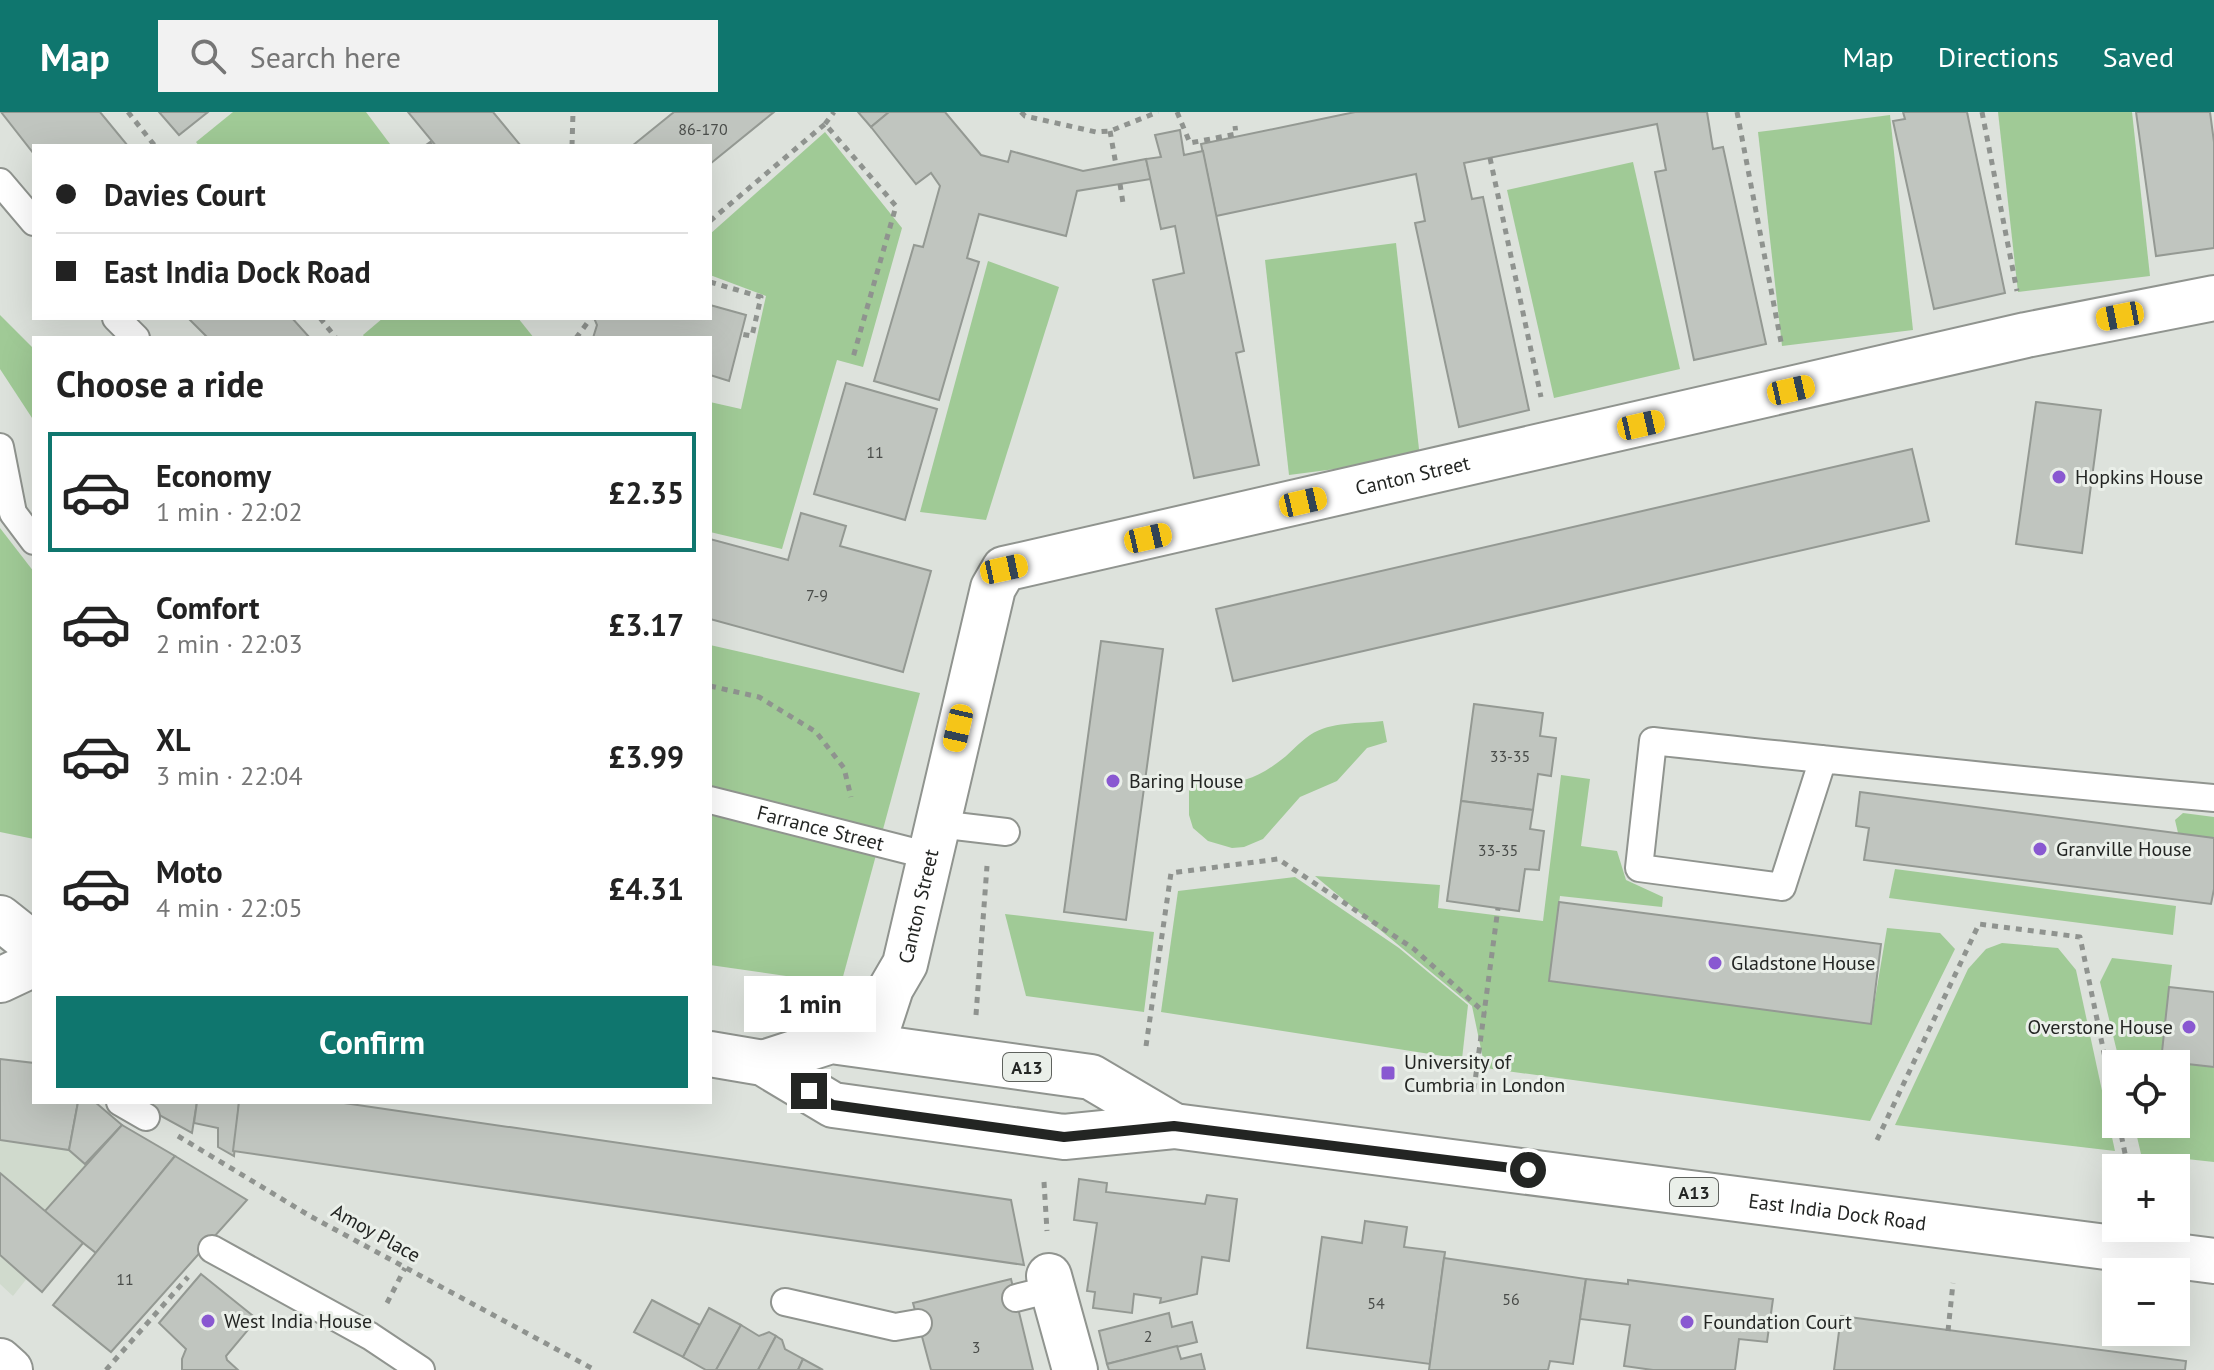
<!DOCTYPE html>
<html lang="en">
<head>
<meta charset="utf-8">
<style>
  body { margin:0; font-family:"PT Sans",sans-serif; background:#f2f2f2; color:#222; height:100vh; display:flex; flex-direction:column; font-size:30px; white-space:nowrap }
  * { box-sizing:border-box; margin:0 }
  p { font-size:26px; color:#767676 }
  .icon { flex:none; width:44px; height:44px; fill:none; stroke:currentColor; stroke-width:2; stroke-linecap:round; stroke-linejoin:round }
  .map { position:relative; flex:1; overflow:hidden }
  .details { position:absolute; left:32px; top:224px; width:680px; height:768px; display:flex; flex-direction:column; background:#fff; border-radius:0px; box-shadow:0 8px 32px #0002 }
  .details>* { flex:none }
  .banner { position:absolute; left:32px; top:32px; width:680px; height:176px; border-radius:0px; box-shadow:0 8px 32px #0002; display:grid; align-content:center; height:176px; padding:0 24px; background:#fff }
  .fabs { position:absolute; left:2102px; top:938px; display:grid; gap:16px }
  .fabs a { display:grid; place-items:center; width:88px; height:88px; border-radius:0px; background:#fff; box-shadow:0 8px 32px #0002; font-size:40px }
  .end { position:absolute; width:36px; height:36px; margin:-18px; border:10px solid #232523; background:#fff; box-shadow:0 0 0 4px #fff }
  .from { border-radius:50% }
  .bubble { position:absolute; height:56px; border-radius:0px; background:#fff; box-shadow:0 8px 32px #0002; font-size:26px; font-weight:700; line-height:56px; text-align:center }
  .car { position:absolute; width:24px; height:48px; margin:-24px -12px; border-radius:10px; box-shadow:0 0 6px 2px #0007; background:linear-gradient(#f5c518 24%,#345 0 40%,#f5c518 0 76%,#345 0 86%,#f5c518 0) }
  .banner b { display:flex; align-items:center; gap:28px; height:76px; font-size:30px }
  .banner b+b { border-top:2px solid #e0e0e0 }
  .banner i { width:20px; height:20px; background:#222 }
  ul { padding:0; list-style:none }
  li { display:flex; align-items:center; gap:24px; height:120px; margin:0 16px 12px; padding:0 8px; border:4px solid transparent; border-radius:0px }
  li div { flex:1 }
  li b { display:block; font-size:30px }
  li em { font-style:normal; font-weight:700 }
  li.on { border-color:#0f766e }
  li>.icon { width:72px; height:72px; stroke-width:1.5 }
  h2 { padding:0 24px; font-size:36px; line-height:96px }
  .primary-button { display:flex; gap:16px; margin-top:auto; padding:16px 24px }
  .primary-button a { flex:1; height:92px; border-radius:0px; background:#0f766e; color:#fff; font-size:32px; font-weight:700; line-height:92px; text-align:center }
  header { display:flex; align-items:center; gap:48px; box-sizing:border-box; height:112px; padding:0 40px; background:#0f766e; color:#fff }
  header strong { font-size:38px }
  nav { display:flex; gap:44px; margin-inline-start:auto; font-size:28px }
  .search { width:560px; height:72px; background:#f2f2f2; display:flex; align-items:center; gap:20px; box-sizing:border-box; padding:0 28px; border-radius:0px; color:#767676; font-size:30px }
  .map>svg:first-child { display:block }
</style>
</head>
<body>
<header>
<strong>Map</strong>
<div class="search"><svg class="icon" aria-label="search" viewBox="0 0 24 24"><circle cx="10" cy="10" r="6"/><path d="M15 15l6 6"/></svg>Search here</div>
<nav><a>Map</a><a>Directions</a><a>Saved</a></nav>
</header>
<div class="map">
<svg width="2214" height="1258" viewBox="0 0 2214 1258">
  <rect width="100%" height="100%" fill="#dde2dc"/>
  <polygon fill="#d0dacd" points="0,956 34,990 67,990 130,1036 13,1184 0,1172"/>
  <g fill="#a0ca96">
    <polygon points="233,0 366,0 390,32 388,34 199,34 196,30"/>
    <polygon points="1998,0 2132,0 2150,164 2018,180"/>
    <polygon points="1890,3 1913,218 1782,234 1758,20"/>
    <polygon points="825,20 902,116 863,255 837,248 782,437 710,420 710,290 741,297 766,184 710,163 710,122"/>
    <polygon points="1633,50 1680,257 1554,286 1507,78"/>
    <polygon points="1396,131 1420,346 1289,363 1265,148"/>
    <polygon points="988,149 1059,175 986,408 920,400"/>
    <polygon points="0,203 34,237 34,309 0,257"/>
    <polygon points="383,206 518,206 534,226 365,226 363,223"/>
    <polygon points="0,416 34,460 34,727 0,720"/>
    <polygon points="710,533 920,581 841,872 710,853"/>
    <path d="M1383,609L1387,630L1367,636L1337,669L1300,685L1263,727L1244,735L1232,736L1208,729L1193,716L1189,703V668C1222,676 1249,672 1277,651C1289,643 1298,631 1310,623C1332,609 1358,612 1383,609Z"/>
    <polygon points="1561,663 1590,667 1581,734 1617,739 1626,768 1663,785 1662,795 1560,784 1549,869 1871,911 1887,816 1940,821 1955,837 1870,1009 1485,956 1472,894 1315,764 1440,773 1438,796 1543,809"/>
    <polygon points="2183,701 2214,705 2214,726 2178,721 2175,708"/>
    <polygon points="1895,757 2176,794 2173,823 1889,786"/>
    <polygon points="1295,765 1399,836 1468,893 1462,947 1161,900 1178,779"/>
    <polygon points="1005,802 1154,820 1144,900 1026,884"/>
    <polygon points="2002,831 2058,836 2076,858 2115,1039 1895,1013 1968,857 1986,837"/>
    <polygon points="2112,846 2172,853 2161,948 2214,955 2214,1050 2141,1042 2134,1012 2176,1012 2176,952 2120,952 2100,870"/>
  </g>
  <g fill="#c0c5bf" stroke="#949993" stroke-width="2">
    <polygon points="1,0 100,0 128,34 34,34 34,42"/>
    <polygon points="159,0 208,0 179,23"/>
    <polygon points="408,0 493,0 521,34 436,34"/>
    <polygon points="674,0 774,0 710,52 710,34 632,34"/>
    <polygon points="858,0 889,0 871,15"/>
    <polygon points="889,0 945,0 981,43 1008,50 1011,39 1083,59 1146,47 1151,67 1077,79 1066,124 979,102 967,146 979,150 939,288 874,269 914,133 923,135 940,74 931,61 916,72 871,15"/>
    <polygon points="1355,0 1707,0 1713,37 1723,35 1766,232 1694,248 1655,60 1666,58 1657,12 1464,51 1472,87 1483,85 1529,298 1459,315 1415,111 1425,109 1416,62 1216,104 1201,32"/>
    <polygon points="1903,0 1967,0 2005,181 1934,197 1893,9 1905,7"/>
    <polygon points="2136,0 2210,0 2214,30 2214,136 2156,144"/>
    <polygon points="1180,18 1184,43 1203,39 1244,239 1236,241 1259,353 1194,366 1153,168 1184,161 1175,114 1161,117 1146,47 1161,45 1155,23"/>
    <polygon points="710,193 746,203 729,269 710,263 710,226 593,226 597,213 594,206 710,206"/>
    <polygon points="188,206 292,206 310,226 208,226"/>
    <polygon points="846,271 937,297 905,408 814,382"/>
    <polygon points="2036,290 2101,298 2082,441 2016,432"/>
    <polygon points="1912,337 1929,409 1233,569 1216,497"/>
    <polygon points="801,401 846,414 840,434 931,459 903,560 710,507 710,427 788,448"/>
    <polygon points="1101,529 1163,537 1126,808 1064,800"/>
    <polygon points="1474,592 1543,601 1540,624 1556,626 1551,664 1538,662 1533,698 1461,689"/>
    <polygon points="1860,680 2214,726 2214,777 2211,792 1864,748 1869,716 1856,714"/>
    <polygon points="1461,689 1533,698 1530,717 1544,719 1539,758 1525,757 1519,799 1447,789"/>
    <polygon points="1559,790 1881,832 1871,912 1549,869"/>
    <polygon points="2169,875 2214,880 2214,955 2161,949"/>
    <polygon points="0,947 34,951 34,990 78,990 69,1038 0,1028"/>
    <polygon points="78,990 95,990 122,1013 85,1052 69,1038"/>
    <polygon points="151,990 197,990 192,1021 150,998"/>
    <polygon points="197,990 239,990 234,1044 218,1035 218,1016 194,1011"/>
    <polygon points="239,990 337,990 1011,1088 1024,1153 233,1039"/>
    <polygon points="122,1013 175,1044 96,1141 44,1100"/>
    <polygon points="175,1044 247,1088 111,1240 53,1193"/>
    <polygon points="0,1061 83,1131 42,1180 0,1143"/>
    <polygon points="1079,1067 1107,1071 1106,1080 1205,1092 1207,1083 1237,1087 1229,1149 1202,1145 1197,1182 1160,1191 1161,1186 1134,1182 1132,1201 1093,1196 1095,1180 1087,1179 1097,1111 1074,1108"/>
    <polygon points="1365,1109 1407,1115 1404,1135 1445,1140 1430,1252 1307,1236 1322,1125 1362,1131"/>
    <polygon points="1444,1146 1586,1167 1573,1252 1550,1249 1548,1258 1429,1258"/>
    <polygon points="201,1162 257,1207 226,1244 227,1248 238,1258 182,1258 182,1247 186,1237 159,1211"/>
    <polygon points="1011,1167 1033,1258 931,1258 913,1191"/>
    <polygon points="1586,1167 1628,1172 1628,1168 1773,1187 1767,1230 1739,1227 1735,1258 1653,1258 1624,1254 1630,1213 1580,1207"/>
    <polygon points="652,1188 700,1213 683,1245 634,1220"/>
    <polygon points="709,1196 741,1213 716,1258 706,1258 683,1245"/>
    <polygon points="1169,1201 1172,1215 1192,1210 1197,1230 1107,1252 1099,1219"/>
    <polygon points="1841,1204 2186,1249 2185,1258 1834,1258"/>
    <polygon points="741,1213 759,1224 769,1220 776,1224 758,1258 716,1258"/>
    <polygon points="776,1224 782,1228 785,1237 803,1247 798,1258 758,1258"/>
    <polygon points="1177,1234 1181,1247 1201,1242 1205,1258 1109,1258 1107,1252"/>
    <polygon points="803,1247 823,1258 798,1258"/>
  </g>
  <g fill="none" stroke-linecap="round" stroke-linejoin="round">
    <defs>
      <g id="service">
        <polyline points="0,70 34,110"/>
        <polyline points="116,206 136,226"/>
        <polyline points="0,335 13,401 34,429"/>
        <path d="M1823,647L1782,775L1639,756L1653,629C1840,649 2027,670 2214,686"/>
        <path id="s1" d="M710,688L930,744"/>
        <polyline points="938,712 1006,720"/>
        <polyline points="120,990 146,1005"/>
        <polyline points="212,1137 370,1224 421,1258"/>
        <polyline points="1016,1186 1052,1177"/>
        <polyline points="785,1190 895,1215 918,1211"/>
      </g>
      <g id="minor">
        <path id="s2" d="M872,934L891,876L905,852L993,476L1004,457L2026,223L2214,186"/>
        <polyline points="1049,1164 1075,1258"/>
      </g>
      <g id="trunk">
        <polyline points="0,806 34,833"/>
        <polyline points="0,868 34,852"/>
        <path id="s3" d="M710,942L763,951L833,993L1064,1025L1174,1014L2214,1149"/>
        <polyline points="763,951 831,929 1091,965 1174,1014"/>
        <polyline points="0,1249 10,1258"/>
      </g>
    </defs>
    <use href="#service" stroke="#90948f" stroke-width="30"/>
    <use href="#minor" stroke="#90948f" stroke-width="48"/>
    <use href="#trunk" stroke="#90948f" stroke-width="48"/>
    <g stroke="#8f938f" stroke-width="5" stroke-dasharray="6 6" stroke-linecap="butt">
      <polyline points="128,0 155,34"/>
      <polyline points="1021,0 1025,4 1096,20 1110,19 1158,0"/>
      <polyline points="1177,0 1190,31 1236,22 1235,14"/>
      <polyline points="1737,0 1781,230"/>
      <polyline points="1982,0 2017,179"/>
      <polyline points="825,12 834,0"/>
      <polyline points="1110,19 1116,53"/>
      <polyline points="427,34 433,30"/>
      <polyline points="572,34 573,0"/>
      <polyline points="1490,46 1541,285"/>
      <polyline points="1120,72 1123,91"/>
      <polyline points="710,109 825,12 896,94 852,249"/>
      <polyline points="710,170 761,185 752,224 741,222"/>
      <polyline points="320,206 336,226"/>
      <polyline points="576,226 591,206"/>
      <polyline points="710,574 759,585 816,620 844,656 851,685"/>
      <polyline points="976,903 987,754"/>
      <polyline points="1146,934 1171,761 1278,747 1414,837 1485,901"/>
      <polyline points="1474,977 1498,796"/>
      <polyline points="2119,1012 2128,1056"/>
      <polyline points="178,1024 310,1104 595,1258"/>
      <polyline points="1877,1028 1979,812 2080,825 2116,999"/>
      <polyline points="1044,1070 1047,1119"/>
      <polyline points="387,1191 405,1156"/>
      <polyline points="1948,1219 1953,1171"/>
      <polyline points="106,1258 188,1165"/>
    </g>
    <use href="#service" stroke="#fff" stroke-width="26"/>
    <use href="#minor" stroke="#fff" stroke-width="44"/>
    <use href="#trunk" stroke="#fff" stroke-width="44"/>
  </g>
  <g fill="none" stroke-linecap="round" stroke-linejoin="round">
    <polyline stroke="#232523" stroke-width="10" points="809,979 833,993 1064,1025 1174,1014 1528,1058"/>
  </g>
  <g fill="#8958d1" stroke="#eaefe9" stroke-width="3">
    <circle cx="2059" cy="365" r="8"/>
    <circle cx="1113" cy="669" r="8"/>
    <circle cx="2040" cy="737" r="8"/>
    <circle cx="1715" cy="851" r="8"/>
    <circle cx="2189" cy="915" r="8"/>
    <rect x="1380" y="953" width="16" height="16" rx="4"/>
    <circle cx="208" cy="1209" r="8"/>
    <circle cx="1687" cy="1210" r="8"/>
  </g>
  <g text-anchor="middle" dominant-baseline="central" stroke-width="6" stroke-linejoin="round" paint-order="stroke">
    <g font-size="16" fill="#4a4d4a">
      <text x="703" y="17">86-170</text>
      <text x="875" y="340">11</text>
      <text x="817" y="483">7-9</text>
      <text x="1510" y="644">33-35</text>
      <text x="1498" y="738">33-35</text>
      <text x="125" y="1167">11</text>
      <text x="1511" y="1187">56</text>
      <text x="1376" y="1191">54</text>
      <text x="1148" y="1224">2</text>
      <text x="976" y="1235">3</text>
    </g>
    <g fill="#eaefe9" stroke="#5f625e" stroke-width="2">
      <rect x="1003" y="941" width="48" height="28" rx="6"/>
      <rect x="1670" y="1066" width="48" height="28" rx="6"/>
    </g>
    <g font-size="18" font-weight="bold" fill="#232523">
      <text x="1027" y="955">A13</text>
      <text x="1694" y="1080">A13</text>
    </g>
    <g font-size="20" fill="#232523" stroke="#eaefe9">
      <text stroke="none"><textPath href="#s2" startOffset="916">Canton Street</textPath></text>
      <text stroke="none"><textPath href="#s1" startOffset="114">Farrance Street</textPath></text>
      <text stroke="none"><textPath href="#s2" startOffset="148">Canton Street</textPath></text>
      <text stroke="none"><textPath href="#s3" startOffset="1148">East India Dock Road</textPath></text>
      <text transform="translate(376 1121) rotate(29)">Amoy Place</text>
    </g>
    <g font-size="20" fill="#232523" stroke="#eaefe9" text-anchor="start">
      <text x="2075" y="365">Hopkins House</text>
      <text x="1129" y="669">Baring House</text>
      <text x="2056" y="737">Granville House</text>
      <text x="1731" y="851">Gladstone House</text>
      <text x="2173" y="915" text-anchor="end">Overstone House</text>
      <text x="1404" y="950">University of<tspan x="1404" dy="23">Cumbria in London</tspan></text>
      <text x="224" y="1209">West India House</text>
      <text x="1703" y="1210">Foundation Court</text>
    </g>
  </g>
</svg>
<div class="fabs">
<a><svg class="icon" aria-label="locate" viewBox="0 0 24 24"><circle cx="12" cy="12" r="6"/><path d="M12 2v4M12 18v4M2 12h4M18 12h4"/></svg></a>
<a>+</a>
<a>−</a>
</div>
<i class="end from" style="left:1528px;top:1058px"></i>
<i class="end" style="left:809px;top:979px"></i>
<div class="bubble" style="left:744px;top:864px;width:132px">1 min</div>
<i class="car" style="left:2120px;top:204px;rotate:259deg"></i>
<i class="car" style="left:1791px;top:278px;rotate:77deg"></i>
<i class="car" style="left:1641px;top:313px;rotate:77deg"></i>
<i class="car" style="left:1303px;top:390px;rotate:77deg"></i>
<i class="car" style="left:1148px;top:426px;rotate:77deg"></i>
<i class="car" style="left:1004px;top:457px;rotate:78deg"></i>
<i class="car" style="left:958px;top:616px;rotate:193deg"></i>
<div class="banner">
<b><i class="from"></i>Davies Court</b>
<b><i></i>East India Dock Road</b>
</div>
<section class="details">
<h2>Choose a ride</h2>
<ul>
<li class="on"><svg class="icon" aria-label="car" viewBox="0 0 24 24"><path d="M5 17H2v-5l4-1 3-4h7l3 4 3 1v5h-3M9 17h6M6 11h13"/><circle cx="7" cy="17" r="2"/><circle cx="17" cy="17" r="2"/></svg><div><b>Economy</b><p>1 min · 22:02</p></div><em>£2.35</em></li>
<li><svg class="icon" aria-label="car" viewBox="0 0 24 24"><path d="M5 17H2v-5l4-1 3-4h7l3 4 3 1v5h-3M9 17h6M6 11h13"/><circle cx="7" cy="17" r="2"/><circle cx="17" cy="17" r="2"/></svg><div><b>Comfort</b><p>2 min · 22:03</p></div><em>£3.17</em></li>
<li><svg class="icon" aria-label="car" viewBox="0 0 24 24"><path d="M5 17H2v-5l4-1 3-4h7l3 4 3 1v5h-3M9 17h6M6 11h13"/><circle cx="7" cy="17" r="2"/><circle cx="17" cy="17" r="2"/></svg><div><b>XL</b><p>3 min · 22:04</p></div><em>£3.99</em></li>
<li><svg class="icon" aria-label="car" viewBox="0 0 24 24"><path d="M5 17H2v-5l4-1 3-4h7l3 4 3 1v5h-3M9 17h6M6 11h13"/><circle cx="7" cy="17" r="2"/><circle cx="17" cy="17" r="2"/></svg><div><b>Moto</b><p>4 min · 22:05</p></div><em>£4.31</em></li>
</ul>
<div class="primary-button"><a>Confirm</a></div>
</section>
</div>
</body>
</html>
